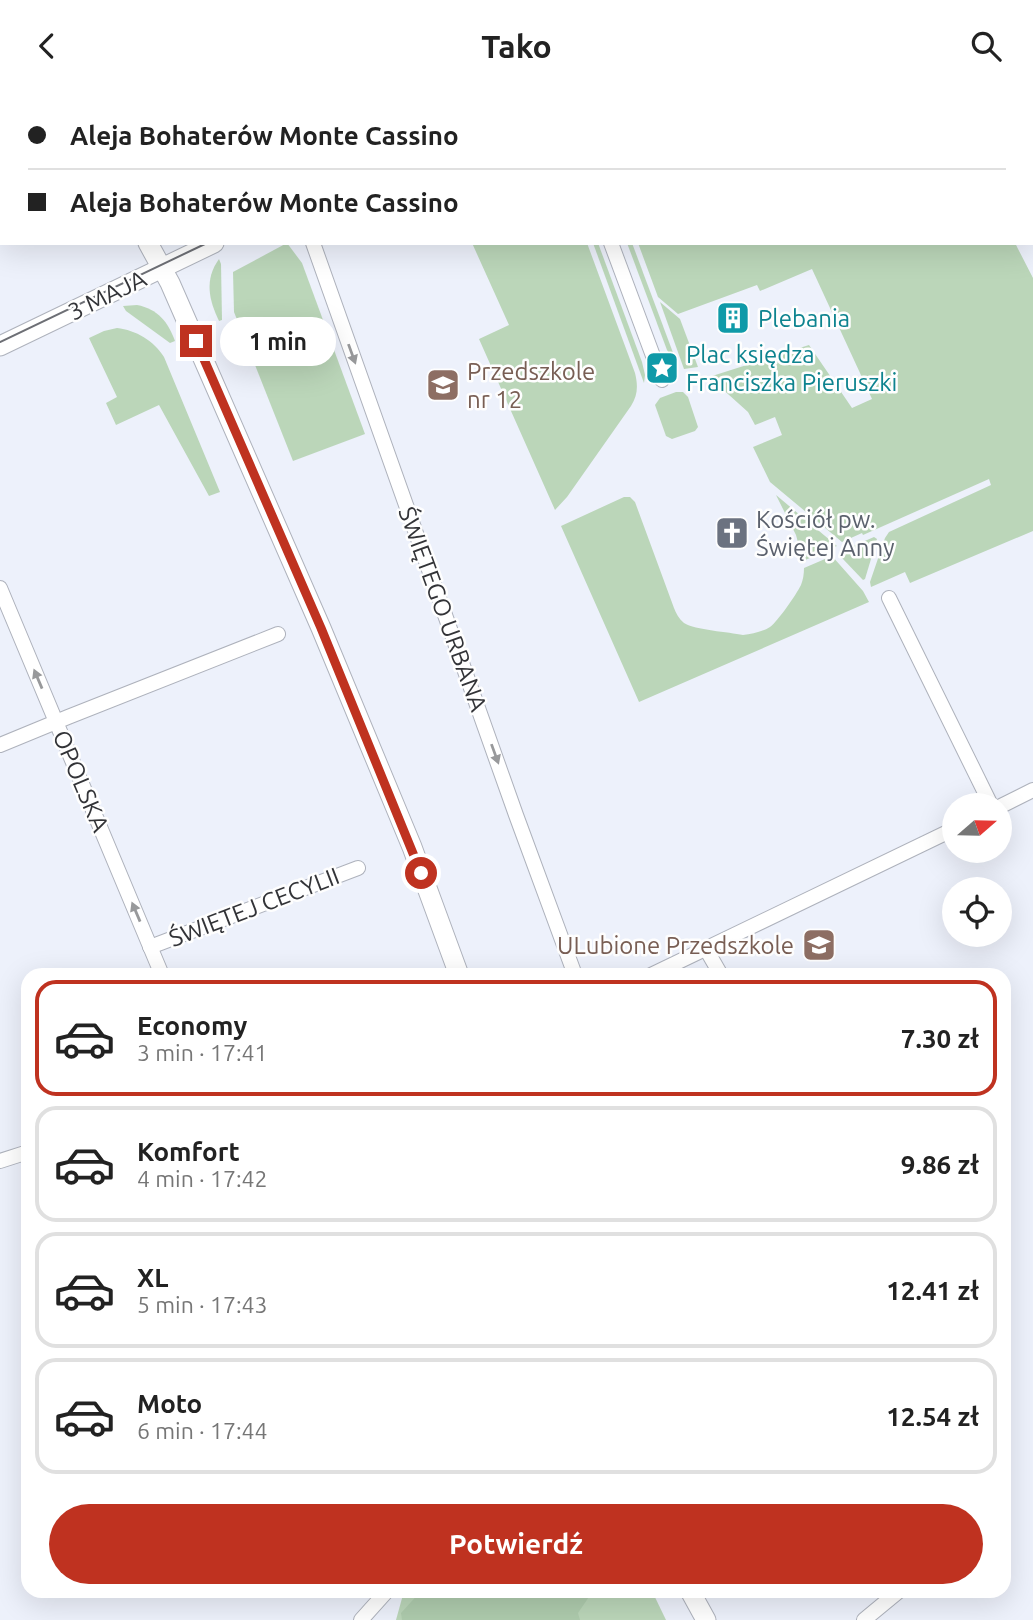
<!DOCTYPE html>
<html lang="pl">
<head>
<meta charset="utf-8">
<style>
  body { margin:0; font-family:Ubuntu,sans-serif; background:#f2f2f2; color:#222; height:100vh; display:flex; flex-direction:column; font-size:26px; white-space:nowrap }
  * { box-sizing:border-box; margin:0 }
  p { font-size:23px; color:#767676 }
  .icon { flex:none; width:38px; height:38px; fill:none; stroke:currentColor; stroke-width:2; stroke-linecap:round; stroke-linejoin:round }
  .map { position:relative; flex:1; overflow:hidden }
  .details { position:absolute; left:21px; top:877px; width:990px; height:630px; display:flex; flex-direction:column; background:#fff; border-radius:21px; box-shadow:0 7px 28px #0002 }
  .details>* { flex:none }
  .hud { position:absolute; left:0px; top:0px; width:1034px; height:154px; box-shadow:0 7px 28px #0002; display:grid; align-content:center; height:154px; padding:0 28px; background:#fff }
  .needle { width:46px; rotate:70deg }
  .fabs { position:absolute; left:942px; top:702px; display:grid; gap:14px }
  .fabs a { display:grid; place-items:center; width:70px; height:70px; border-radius:50%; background:#fff; box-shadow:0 7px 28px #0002; font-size:35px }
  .end { position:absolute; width:32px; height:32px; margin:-16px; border:9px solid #bf3220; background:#fff; box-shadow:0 0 0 4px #fff }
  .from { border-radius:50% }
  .bubble { position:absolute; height:49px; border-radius:24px; background:#fff; box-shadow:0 7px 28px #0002; font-size:23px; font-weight:700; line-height:49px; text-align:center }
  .hud b { display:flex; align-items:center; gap:24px; height:66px; font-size:26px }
  .hud b+b { border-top:2px solid #e0e0e0 }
  .hud i { width:18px; height:18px; background:#222 }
  ul { padding:12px 0 0; list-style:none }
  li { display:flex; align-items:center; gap:21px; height:116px; margin:0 14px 10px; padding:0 14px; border:4px solid #e0e0e0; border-radius:21px }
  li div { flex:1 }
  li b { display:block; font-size:26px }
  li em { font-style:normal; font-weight:700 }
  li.on { border-color:#bf3220 }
  li>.icon { width:63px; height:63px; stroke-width:1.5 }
  .button { display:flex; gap:14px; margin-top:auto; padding:14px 28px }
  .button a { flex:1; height:80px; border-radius:42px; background:#bf3220; color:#fff; font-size:28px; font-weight:700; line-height:80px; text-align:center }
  header { display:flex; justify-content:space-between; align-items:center; height:91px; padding:0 28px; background:#fff; font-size:32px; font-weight:700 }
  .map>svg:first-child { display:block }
</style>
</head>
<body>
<header><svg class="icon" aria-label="back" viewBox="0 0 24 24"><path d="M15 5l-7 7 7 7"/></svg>Tako<svg class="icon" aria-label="search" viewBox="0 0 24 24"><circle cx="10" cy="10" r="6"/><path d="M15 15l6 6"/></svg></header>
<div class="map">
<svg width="1033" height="1529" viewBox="0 0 1033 1529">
  <rect width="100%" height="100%" fill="#edf1fb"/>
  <g fill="#bbd6b9">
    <polygon points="582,0 971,0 972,2 583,2"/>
    <polygon points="287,152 302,172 365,343 293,370 234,221 233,181"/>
    <path d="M472,152H587L635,282C638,294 638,304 631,315L567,406L555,419L479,248L509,234Z"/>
    <polygon points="593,152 598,152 642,271 645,284 644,292"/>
    <polygon points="627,152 632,152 678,275 667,259"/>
    <polygon points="638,152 1015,152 1033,187 1033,440 910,492 905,481 871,496 870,491 885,447 889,441 991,394 989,388 863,444 862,442 842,451 770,391 753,356 782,344 775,326 755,334 748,321 709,286 809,254 852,317 872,308 812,178 760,200 757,194 678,223 658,206"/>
    <path d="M219,168L221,173L222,229L219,230C209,209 204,189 219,168Z"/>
    <polygon points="660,211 680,228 698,276 684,278"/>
    <path d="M137,214C158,218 168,231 175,250L170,252L126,220L123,215Z"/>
    <path d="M117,237C136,239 154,250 164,266L220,401L209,405L159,314L116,334L106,312L117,306L89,247L104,240Z"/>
    <polygon points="676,301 683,301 688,306 698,336 695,340 672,348 666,345 655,314 660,307"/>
    <polygon points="776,404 837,455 803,470 796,444"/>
    <path d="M624,406H630L635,411L674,517C676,522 679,528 684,532C695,539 729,541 743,544C752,543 762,541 770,536C778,530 796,504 801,494C803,489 804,483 804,477L832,465L863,500L869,511L639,611L561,435Z"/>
    <polygon points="874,446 877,448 865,488 863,489 842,467 841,461 844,459"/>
    <polygon points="404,1500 652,1500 666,1529 396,1529"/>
  </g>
  <polygon fill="#aecbad" points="421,1500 593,1500 578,1522 580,1529 402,1529 401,1522"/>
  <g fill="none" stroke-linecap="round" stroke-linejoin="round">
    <defs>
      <g id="street">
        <polyline points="360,0 361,2"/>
        <polyline points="553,0 554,2"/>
        <polyline points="996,0 997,2"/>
        <polyline points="1032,80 1033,81"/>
        <polyline points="313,152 516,724 575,884"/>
        <polyline points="611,152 662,289"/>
        <polyline points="0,497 162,884"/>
        <polyline points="889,507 991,714"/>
        <polyline points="0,654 68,626 278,543"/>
        <polyline points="999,716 1033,699"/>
        <polyline points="150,856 358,777"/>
        <polyline points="706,858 721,884"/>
        <polyline points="651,884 954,738"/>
        <polyline points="0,1070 28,1061"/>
        <polyline points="361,1529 387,1500"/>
        <polyline points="864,1529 899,1500"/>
      </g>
      <g id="secondary">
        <polyline points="37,0 38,2"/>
        <polyline points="473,2 476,0"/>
        <polyline points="148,152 170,192 321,537 412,756 459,884"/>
        <polyline points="0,255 214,152"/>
        <polyline points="690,1500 706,1529"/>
      </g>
    </defs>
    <use href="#street" stroke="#aeb2bc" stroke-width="16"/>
    <use href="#secondary" stroke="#aeb2bc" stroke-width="21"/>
    <use href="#street" stroke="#fff" stroke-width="14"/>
    <use href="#secondary" stroke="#fff" stroke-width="19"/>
    <g stroke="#6d6f75" stroke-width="2">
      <polyline points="466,2 469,0"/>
      <polyline points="0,251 207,152"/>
    </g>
  </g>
  <defs><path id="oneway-solid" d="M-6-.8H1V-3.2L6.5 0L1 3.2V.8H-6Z" transform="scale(1.75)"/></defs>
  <g fill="#98999b">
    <use href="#oneway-solid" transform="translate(352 263) rotate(70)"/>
    <use href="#oneway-solid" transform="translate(38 588) rotate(-113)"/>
    <use href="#oneway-solid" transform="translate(495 663) rotate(70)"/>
    <use href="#oneway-solid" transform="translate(136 821) rotate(-113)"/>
  </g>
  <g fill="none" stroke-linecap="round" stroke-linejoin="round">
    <polyline stroke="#bf3220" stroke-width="9" points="196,250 321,537 421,782"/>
  </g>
  <defs>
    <symbol id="building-square" viewBox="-11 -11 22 22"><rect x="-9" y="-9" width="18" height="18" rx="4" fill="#0f9aa8" stroke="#fefefe"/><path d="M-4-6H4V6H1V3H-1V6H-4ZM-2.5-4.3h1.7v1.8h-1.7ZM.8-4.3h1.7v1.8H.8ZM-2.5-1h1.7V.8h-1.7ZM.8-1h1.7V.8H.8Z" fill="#fff"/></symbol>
    <symbol id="sight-square" viewBox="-11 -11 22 22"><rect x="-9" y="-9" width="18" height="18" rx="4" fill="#0f9aa8" stroke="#fefefe"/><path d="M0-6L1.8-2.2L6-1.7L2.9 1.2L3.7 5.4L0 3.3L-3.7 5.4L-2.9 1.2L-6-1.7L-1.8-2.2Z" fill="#fff"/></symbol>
    <symbol id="school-square" viewBox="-11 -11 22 22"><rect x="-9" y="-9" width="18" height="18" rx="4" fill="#8d6e63" stroke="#fefefe"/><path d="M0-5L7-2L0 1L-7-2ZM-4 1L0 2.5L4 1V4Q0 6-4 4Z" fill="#fff"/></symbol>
    <symbol id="church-square" viewBox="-11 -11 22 22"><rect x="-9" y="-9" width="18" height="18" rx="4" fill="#6b7280" stroke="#fefefe"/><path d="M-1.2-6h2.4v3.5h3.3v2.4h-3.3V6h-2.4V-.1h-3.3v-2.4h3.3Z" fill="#fff"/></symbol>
  </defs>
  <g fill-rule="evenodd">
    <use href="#building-square" x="714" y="208" width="38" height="38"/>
    <use href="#sight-square" x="643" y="258" width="38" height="38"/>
    <use href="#school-square" x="424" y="275" width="38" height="38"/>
    <use href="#church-square" x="713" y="423" width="38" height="38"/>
    <use href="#school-square" x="800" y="835" width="38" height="38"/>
  </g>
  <g text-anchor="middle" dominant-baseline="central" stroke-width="5" stroke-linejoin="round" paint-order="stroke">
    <g font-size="24" fill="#323337" stroke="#fefefe">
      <text transform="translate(107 204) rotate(-26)">3 MAJA</text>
      <text transform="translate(443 518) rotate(70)">ŚWIĘTEGO URBANA</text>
      <text transform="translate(81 690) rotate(67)">OPOLSKA</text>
      <text transform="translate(254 816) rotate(-21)">ŚWIĘTEJ CECYLII</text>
    </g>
    <g font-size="24" fill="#0d838f" stroke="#fefefe" text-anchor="start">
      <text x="758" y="227">Plebania</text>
      <text x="686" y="263">Plac księdza<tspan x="686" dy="28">Franciszka Pieruszki</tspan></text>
    </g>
    <g font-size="24" fill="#785e54" stroke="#fefefe" text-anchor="start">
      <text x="467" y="280">Przedszkole<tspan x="467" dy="28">nr 12</tspan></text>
      <text x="794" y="854" text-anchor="end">ULubione Przedszkole</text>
    </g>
    <g font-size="24" fill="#5b616d" stroke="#fefefe" text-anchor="start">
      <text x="756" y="428">Kościół pw.<tspan x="756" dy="28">Świętej Anny</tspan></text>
    </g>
  </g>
</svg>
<div class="fabs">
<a><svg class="needle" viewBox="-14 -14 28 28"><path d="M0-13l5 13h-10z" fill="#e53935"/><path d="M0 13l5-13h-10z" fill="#767676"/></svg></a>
<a><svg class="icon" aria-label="locate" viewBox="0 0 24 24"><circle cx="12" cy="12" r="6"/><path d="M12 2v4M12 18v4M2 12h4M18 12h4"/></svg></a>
</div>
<i class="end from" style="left:421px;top:782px"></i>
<i class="end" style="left:196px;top:250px"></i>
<div class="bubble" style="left:220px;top:226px;width:116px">1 min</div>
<div class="hud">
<b><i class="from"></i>Aleja Bohaterów Monte Cassino</b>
<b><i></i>Aleja Bohaterów Monte Cassino</b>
</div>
<section class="details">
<ul>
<li class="on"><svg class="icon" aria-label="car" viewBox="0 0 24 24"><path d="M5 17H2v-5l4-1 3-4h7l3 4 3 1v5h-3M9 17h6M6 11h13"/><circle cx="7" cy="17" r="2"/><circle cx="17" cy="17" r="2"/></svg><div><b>Economy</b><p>3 min · 17:41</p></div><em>7.30 zł</em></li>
<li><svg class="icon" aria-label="car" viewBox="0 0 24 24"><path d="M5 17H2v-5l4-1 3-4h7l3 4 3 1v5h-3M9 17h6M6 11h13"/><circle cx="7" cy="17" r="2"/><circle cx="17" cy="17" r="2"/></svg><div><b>Komfort</b><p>4 min · 17:42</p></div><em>9.86 zł</em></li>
<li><svg class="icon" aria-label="car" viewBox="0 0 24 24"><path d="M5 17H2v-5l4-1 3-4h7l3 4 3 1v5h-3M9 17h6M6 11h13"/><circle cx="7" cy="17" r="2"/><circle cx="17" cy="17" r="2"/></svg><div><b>XL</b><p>5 min · 17:43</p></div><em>12.41 zł</em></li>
<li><svg class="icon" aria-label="car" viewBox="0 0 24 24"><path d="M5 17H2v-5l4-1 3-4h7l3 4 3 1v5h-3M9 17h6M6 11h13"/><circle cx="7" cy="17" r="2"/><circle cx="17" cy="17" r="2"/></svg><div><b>Moto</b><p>6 min · 17:44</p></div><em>12.54 zł</em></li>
</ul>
<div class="button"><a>Potwierdź</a></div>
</section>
</div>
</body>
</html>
